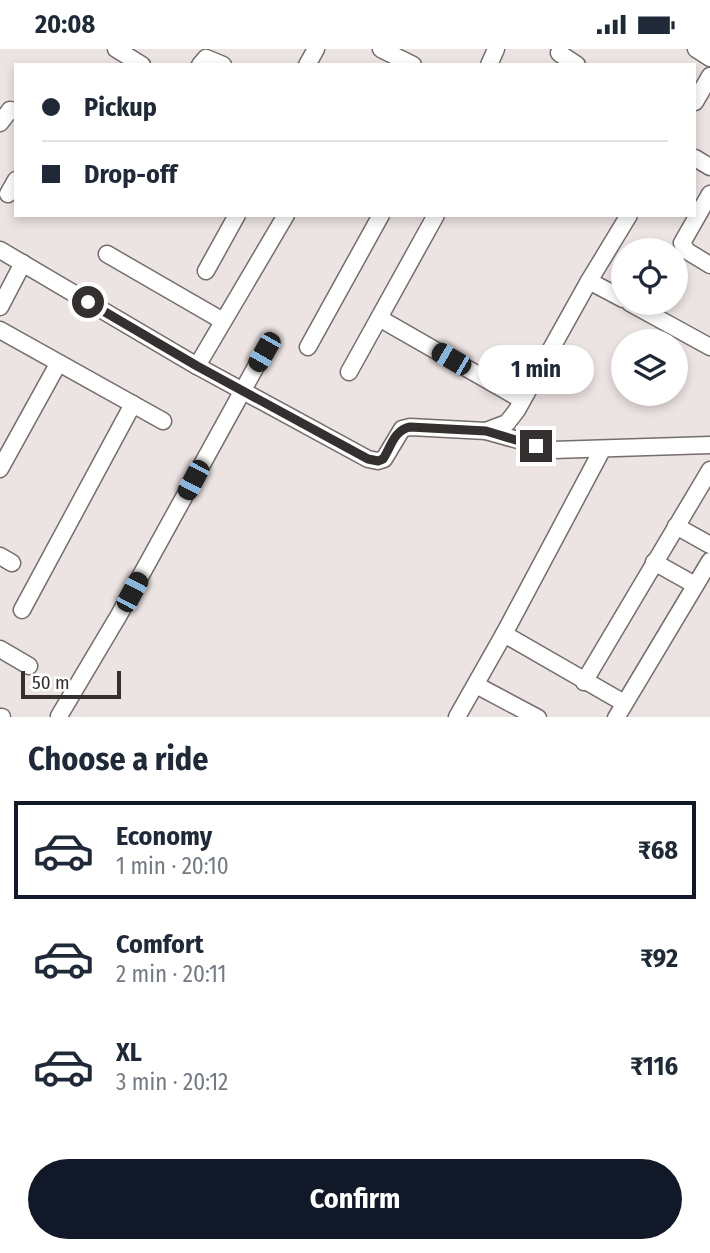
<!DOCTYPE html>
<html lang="en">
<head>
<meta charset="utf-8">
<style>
  body { margin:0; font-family:"Fira Sans Condensed",sans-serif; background:#f6f6f7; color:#1f2937; height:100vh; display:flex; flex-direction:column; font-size:26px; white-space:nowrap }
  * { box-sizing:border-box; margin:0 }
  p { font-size:23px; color:#747a83 }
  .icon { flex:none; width:38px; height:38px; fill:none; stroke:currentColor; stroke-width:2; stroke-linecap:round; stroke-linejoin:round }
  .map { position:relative; height:668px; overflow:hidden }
  .sheet { display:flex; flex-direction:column; background:#fff; flex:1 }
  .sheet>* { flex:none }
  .banner { position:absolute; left:14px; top:14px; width:682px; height:154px; border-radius:0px; box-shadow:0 4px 10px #0003; display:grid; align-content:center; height:154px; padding:0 28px; background:#fff }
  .buttons { position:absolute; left:611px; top:189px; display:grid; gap:14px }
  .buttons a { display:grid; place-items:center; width:77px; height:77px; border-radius:50%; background:#fff; box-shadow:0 4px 10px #0003; font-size:35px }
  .scale { position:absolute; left:21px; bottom:18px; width:100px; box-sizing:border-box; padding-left:7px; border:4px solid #33302f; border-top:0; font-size:19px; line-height:24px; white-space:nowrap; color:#33302f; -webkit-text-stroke:5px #fff; paint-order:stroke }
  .end { position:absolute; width:32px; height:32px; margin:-16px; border:9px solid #33302f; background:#fff; box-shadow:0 0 0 4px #fff }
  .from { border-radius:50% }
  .bubble { position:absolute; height:49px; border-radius:24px; background:#fff; box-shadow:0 4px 10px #0003; font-size:23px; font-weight:700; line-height:49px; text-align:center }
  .car { position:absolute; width:21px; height:42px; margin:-21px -10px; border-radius:9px; box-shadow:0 0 5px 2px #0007; background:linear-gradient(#222 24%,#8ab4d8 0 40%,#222 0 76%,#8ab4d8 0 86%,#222 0) }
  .banner b { display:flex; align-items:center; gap:24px; height:66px; font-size:26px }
  .banner b+b { border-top:2px solid #e0e1e3 }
  .banner i { width:18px; height:18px; background:#1f2937 }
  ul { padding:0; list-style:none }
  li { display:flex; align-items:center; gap:21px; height:98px; margin:0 14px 10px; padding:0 14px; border:4px solid transparent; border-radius:0px }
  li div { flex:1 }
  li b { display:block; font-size:26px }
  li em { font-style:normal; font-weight:700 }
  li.on { border-color:#111827 }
  li>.icon { width:63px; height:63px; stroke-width:1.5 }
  h2 { padding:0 28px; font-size:32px; line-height:84px }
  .button { display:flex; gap:14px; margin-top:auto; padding:14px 28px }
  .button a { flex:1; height:80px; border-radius:42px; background:#111827; color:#fff; font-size:28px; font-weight:700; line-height:80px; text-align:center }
  .status { display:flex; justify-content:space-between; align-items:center; height:49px; padding:0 35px; background:#fff; direction:ltr }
  .status svg { height:19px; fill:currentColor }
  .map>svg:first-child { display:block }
</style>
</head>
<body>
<div class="status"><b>20:08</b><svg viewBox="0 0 49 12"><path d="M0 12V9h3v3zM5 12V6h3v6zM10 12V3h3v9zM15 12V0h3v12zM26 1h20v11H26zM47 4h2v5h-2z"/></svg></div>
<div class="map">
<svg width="710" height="669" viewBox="0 0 710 669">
  <rect width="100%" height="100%" fill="#ece4e2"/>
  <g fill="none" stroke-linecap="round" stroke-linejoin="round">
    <defs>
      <g id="minor">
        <polyline points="116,0 142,16"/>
        <polyline points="381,0 413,16"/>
        <polyline points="696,0 710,9"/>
        <polyline points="559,4 577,16"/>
        <polyline points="200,16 206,9 223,16"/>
        <polyline points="307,16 316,0"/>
        <polyline points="489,16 496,0"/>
        <polyline points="695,53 710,27"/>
        <polyline points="0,74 10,61 16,62"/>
        <polyline points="695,109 710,118"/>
        <polyline points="8,145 16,131"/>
        <polyline points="710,145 682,194 687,202 710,216"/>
        <polyline points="0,201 197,317 368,410 378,412 384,410 402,380 410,378 486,382 507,374 517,361 589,232"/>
        <polyline points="107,205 223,272"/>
        <polyline points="206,222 237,166"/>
        <polyline points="623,250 589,232 629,166"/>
        <polyline points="630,254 710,298"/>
        <polyline points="0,258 23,214"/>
        <polyline points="379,269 522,351"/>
        <polyline points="0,281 163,372"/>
        <polyline points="308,298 381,166"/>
        <polyline points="197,317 286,166"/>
        <polyline points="349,323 436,166"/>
        <polyline points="486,382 553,401 710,396"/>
        <polyline points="602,401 504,585 624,654"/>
        <polyline points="0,420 58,315"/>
        <polyline points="676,477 710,496"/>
        <polyline points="0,507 12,514"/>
        <polyline points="654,513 695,536"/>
        <polyline points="22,561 133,355"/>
        <polyline points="0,600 29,617"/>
        <polyline points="584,633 710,421"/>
        <polyline points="476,636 538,669"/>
        <polyline points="59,667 119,566 264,303"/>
        <polyline points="0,668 2,668"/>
        <polyline points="457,668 504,585"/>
        <polyline points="616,669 710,512"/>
      </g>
    </defs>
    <use href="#minor" stroke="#746d6b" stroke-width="19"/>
    <use href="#minor" stroke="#fff" stroke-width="16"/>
  </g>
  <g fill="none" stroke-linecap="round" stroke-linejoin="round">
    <path stroke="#33302f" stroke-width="9" d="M88,253L197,317L368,410L378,412L383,410C391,398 394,381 410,378L486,382L536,397"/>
  </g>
</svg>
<div class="buttons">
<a><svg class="icon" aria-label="locate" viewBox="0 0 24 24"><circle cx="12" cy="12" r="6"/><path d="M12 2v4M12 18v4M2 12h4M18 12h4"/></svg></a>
<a><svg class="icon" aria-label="layers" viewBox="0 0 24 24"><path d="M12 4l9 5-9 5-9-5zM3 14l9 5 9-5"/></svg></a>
</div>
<div class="scale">50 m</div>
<i class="end from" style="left:88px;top:253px"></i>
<i class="end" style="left:536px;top:397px"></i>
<div class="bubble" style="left:478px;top:296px;width:116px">1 min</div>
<i class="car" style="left:264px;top:303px;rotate:210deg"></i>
<i class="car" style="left:451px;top:310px;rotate:300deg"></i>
<i class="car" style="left:193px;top:431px;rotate:208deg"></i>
<i class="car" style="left:132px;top:543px;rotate:28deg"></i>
<div class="banner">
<b><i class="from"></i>Pickup</b>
<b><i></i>Drop-off</b>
</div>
</div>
<section class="sheet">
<h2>Choose a ride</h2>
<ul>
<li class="on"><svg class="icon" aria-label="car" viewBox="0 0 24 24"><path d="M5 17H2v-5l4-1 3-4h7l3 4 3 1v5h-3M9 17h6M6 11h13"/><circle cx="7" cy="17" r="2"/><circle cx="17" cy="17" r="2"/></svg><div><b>Economy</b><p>1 min · 20:10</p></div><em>₹68</em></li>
<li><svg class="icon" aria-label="car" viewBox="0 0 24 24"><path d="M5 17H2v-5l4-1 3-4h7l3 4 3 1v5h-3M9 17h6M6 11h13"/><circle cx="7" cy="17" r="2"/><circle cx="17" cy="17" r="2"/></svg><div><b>Comfort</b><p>2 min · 20:11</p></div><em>₹92</em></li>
<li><svg class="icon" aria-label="car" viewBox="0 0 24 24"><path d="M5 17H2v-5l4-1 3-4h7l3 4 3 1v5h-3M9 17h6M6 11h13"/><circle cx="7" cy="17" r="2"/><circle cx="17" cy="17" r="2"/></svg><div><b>XL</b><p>3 min · 20:12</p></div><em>₹116</em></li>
</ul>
<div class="button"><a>Confirm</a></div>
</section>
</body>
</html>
